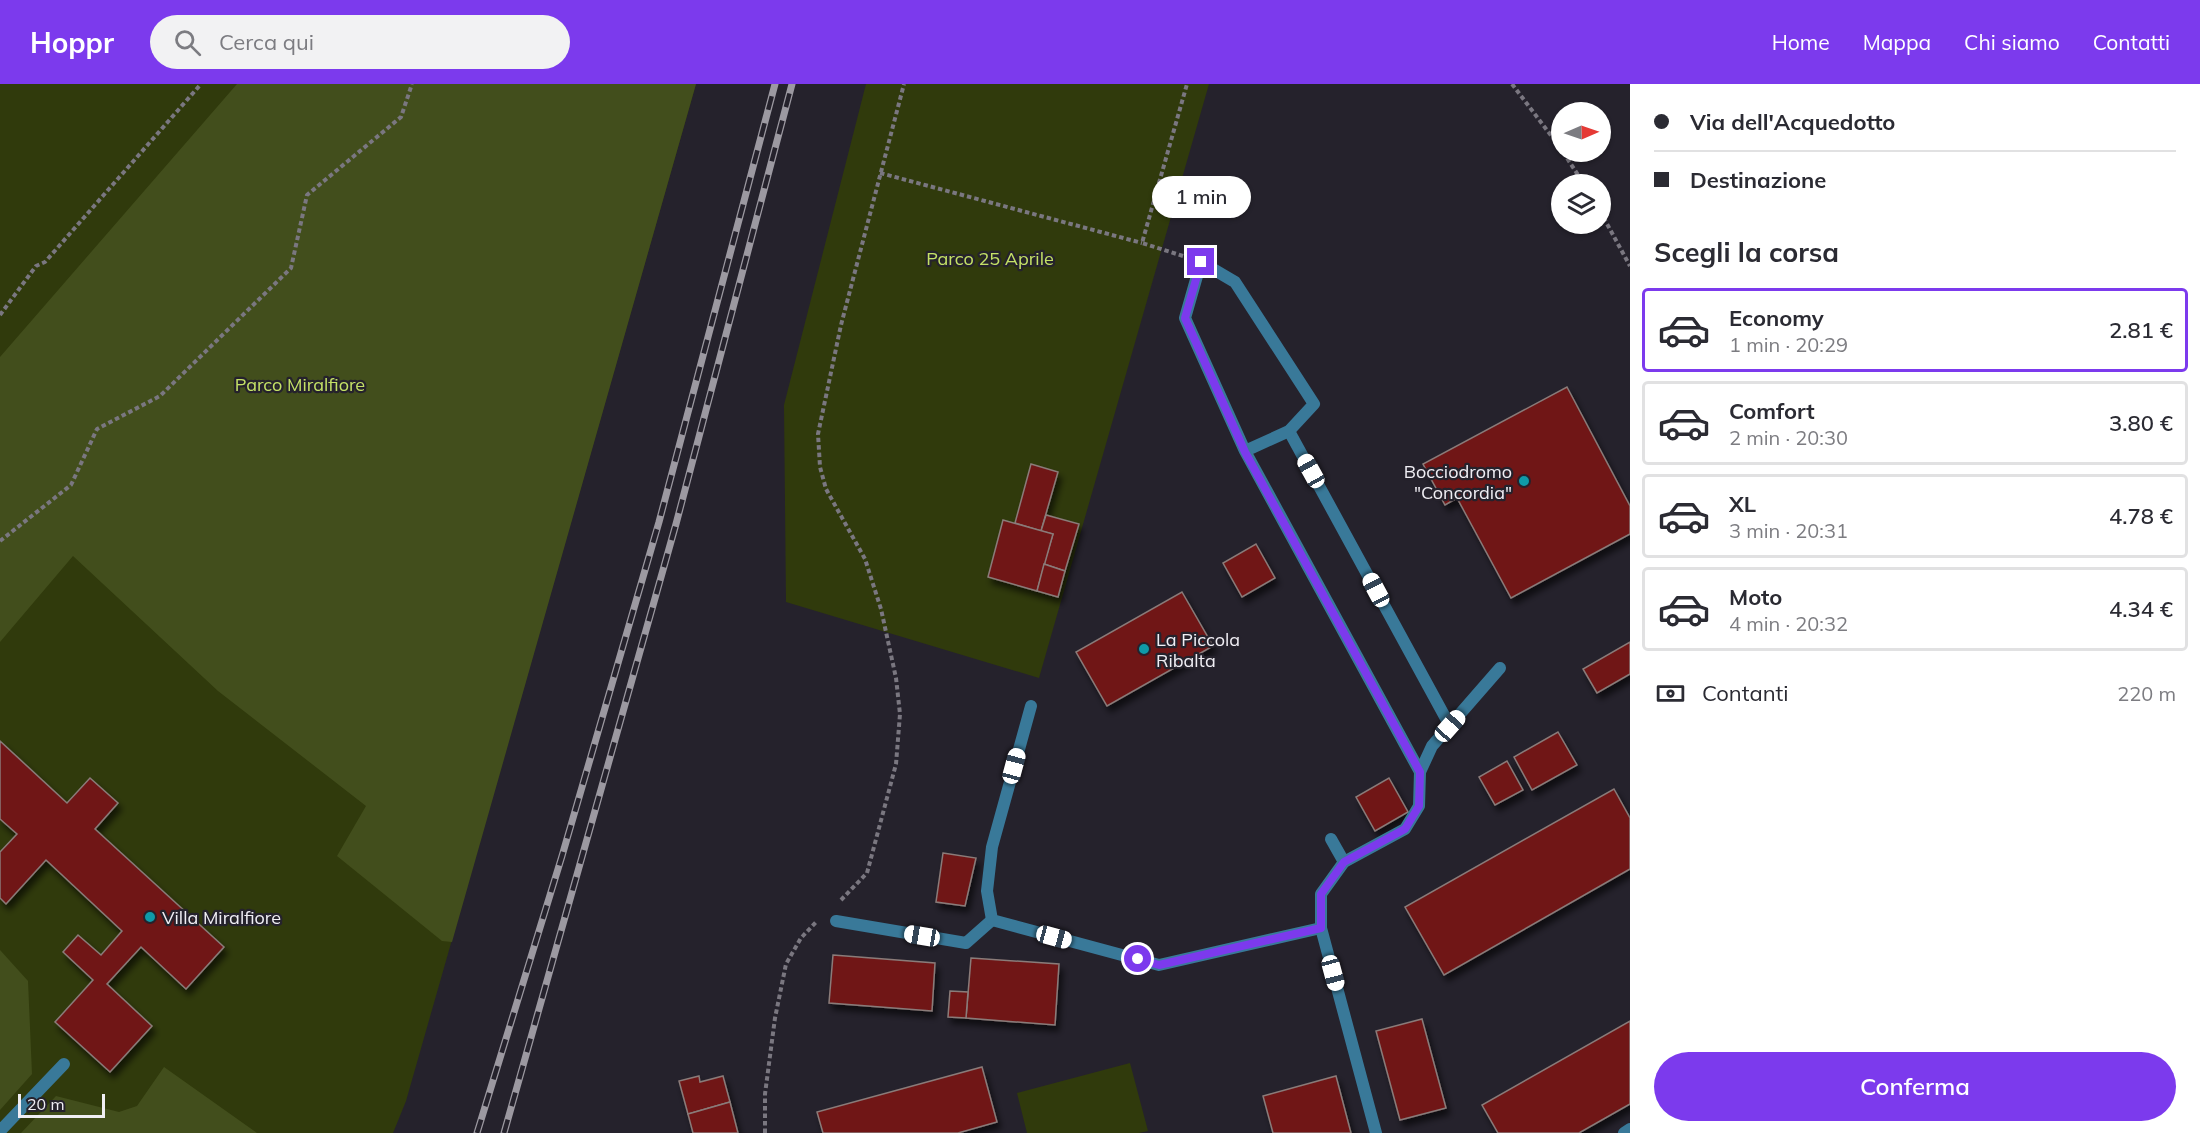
<!DOCTYPE html>
<html lang="it">
<head>
<meta charset="utf-8">
<style>
  body { margin:0; font-family:Mulish,sans-serif; background:#f2f2f3; color:#2b2b33; height:100vh; display:flex; flex-direction:column; font-size:22px; white-space:nowrap }
  * { box-sizing:border-box; margin:0 }
  p { font-size:20px; color:#7c7c81 }
  .icon { flex:none; width:33px; height:33px; fill:none; stroke:currentColor; stroke-width:2; stroke-linecap:round; stroke-linejoin:round }
  .map { position:relative; flex:1; overflow:hidden }
  .side { display:flex; flex-direction:column; background:#fff; width:570px }
  .side>* { flex:none }
  .hud { display:grid; align-content:center; height:132px; padding:0 24px; background:#fff }
  .needle { width:39px; rotate:88deg }
  .tools { position:absolute; left:1551px; top:18px; display:grid; gap:12px }
  .tools a { display:grid; place-items:center; width:60px; height:60px; border-radius:50%; background:#fff; box-shadow:0 2px 4px #0004; font-size:30px }
  .scale { position:absolute; left:18px; bottom:15px; width:87px; box-sizing:border-box; padding-left:6px; border:3px solid #f0eef4; border-top:0; font-size:16px; line-height:21px; white-space:nowrap; color:#f0eef4; -webkit-text-stroke:4px #25222c; paint-order:stroke }
  .end { position:absolute; width:27px; height:27px; margin:-14px; border:8px solid #7c3aed; background:#fff; box-shadow:0 0 0 3px #fff }
  .from { border-radius:50% }
  .bubble { position:absolute; height:42px; border-radius:21px; background:#fff; box-shadow:0 2px 4px #0004; font-size:20px; font-weight:600; line-height:42px; text-align:center }
  .car { position:absolute; width:18px; height:36px; margin:-18px -9px; border-radius:8px; box-shadow:0 0 4px 2px #0007; background:linear-gradient(#fff 24%,#345 0 40%,#fff 0 76%,#345 0 86%,#fff 0) }
  .hud b { display:flex; align-items:center; gap:21px; height:57px; font-size:22px }
  .hud b+b { border-top:2px solid #e1e1e2 }
  .hud i { width:15px; height:15px; background:#2b2b33 }
  ul { padding:0; list-style:none }
  li { display:flex; align-items:center; gap:18px; height:84px; margin:0 12px 9px; padding:0 12px; border:3px solid #e1e1e2; border-radius:6px }
  li div { flex:1 }
  li b { display:block; font-size:22px }
  li em { font-style:normal; font-weight:600 }
  li.on { border-color:#7c3aed }
  li>.icon { width:54px; height:54px; stroke-width:1.5 }
  h2 { padding:0 24px; font-size:27px; line-height:72px }
  .pay { display:flex; align-items:center; gap:15px; height:66px; padding:0 24px; font-size:22px }
  .pay p { margin-inline-start:auto }
  .primary-button { display:flex; gap:12px; margin-top:auto; padding:12px 24px }
  .primary-button a { flex:1; height:69px; border-radius:36px; background:#7c3aed; color:#fff; font-size:24px; font-weight:600; line-height:69px; text-align:center }
  header { display:flex; align-items:center; gap:36px; box-sizing:border-box; height:84px; padding:0 30px; background:#7c3aed; color:#fff }
  header strong { font-size:28px }
  nav { display:flex; gap:33px; margin-inline-start:auto; font-size:21px }
  .search { width:420px; height:54px; background:#f2f2f3; display:flex; align-items:center; gap:15px; box-sizing:border-box; padding:0 21px; border-radius:33px; color:#7c7c81; font-size:22px }
  main { display:flex; flex:1; min-height:0 }
  .map>svg:first-child { display:block }
</style>
</head>
<body>
<header>
<strong>Hoppr</strong>
<div class="search"><svg class="icon" aria-label="search" viewBox="0 0 24 24"><circle cx="10" cy="10" r="6"/><path d="M15 15l6 6"/></svg>Cerca qui</div>
<nav><a>Home</a><a>Mappa</a><a>Chi siamo</a><a>Contatti</a></nav>
</header>
<main>
<div class="map">
<svg width="1630" height="1049" viewBox="0 0 1630 1049">
  <defs>
    <filter id="shadow"><feDropShadow dx="3.5" dy="6" stdDeviation="3" flood-color="#0009"/></filter>
  </defs>
  <rect width="100%" height="100%" fill="#25222c"/>
  <g fill="#303a0c">
    <polygon points="0,0 696,0 406,1017 393,1049 0,1049"/>
    <polygon points="866,0 1209,0 1039,594 786,518 784,321"/>
    <polygon points="1130,979 1148,1047 1139,1049 1027,1049 1017,1009"/>
  </g>
  <g fill="#424e1c">
    <polygon points="237,0 696,0 452,858 442,857 337,772 366,722 218,607 73,472 0,558 0,273"/>
    <polygon points="0,866 28,897 32,990 0,1026"/>
    <polygon points="164,983 257,1049 21,1049 56,1012 119,1028 137,1022"/>
  </g>
  <g fill="#701718" stroke="#8a7b79" stroke-width="1.5" filter="url(#shadow)">
    <polygon points="1567,303 1630,422 1630,450 1511,514 1457,414 1445,421 1423,380"/>
    <polygon points="1031,380 1058,388 1041,447 1015,439"/>
    <polygon points="1046,431 1079,440 1065,487 1044,480 1053,450 1041,447"/>
    <polygon points="1003,436 1053,450 1037,507 988,493"/>
    <polygon points="1256,460 1275,494 1242,513 1223,479"/>
    <polygon points="1044,480 1065,487 1058,513 1037,507"/>
    <polygon points="1182,508 1213,562 1107,622 1076,568"/>
    <polygon points="1630,558 1630,590 1597,609 1583,585"/>
    <polygon points="1558,648 1577,681 1532,706 1514,673"/>
    <polygon points="0,657 67,719 90,694 118,719 95,745 224,863 186,905 141,863 107,900 152,942 110,988 55,938 93,896 63,868 78,851 101,871 122,847 46,776 6,820 0,814 0,768 17,750 0,735"/>
    <polygon points="1507,677 1523,706 1495,721 1479,693"/>
    <polygon points="1389,694 1408,728 1375,747 1356,713"/>
    <polygon points="1614,705 1630,734 1630,785 1444,891 1405,823"/>
    <polygon points="943,769 976,774 965,822 936,818"/>
    <polygon points="833,871 935,879 932,927 829,919"/>
    <polygon points="971,874 1059,880 1055,941 966,934"/>
    <polygon points="950,907 968,908 966,934 948,933"/>
    <polygon points="1422,935 1446,1024 1400,1036 1376,947"/>
    <polygon points="1630,937 1630,1020 1579,1049 1498,1049 1482,1021"/>
    <polygon points="982,983 997,1038 958,1049 823,1049 817,1028"/>
    <polygon points="699,992 700,998 723,992 730,1018 688,1030 679,997"/>
    <polygon points="1336,992 1351,1049 1273,1049 1263,1012"/>
    <polygon points="730,1018 738,1049 693,1049 688,1030"/>
  </g>
  <g fill="none" stroke-linecap="round" stroke-linejoin="round">
    <g stroke="#7a7780" stroke-width="4" stroke-dasharray="4.5 3" stroke-linecap="butt">
      <polyline points="1512,0 1562,66"/>
      <polyline points="1563,68 1584,100"/>
      <polyline points="880,89 1142,159"/>
      <polyline points="1600,127 1630,182"/>
      <polyline points="1183,172 1142,159 1187,0"/>
      <polyline points="0,231 36,182 45,178 201,0"/>
      <polyline points="0,457 71,401 97,345 160,312 291,184 307,111 401,33 412,0"/>
      <polyline points="841,816 867,789 896,680 900,630 896,594 881,525 865,475 826,405 820,383 818,350 841,241 904,0"/>
      <polyline points="765,1049 765,1010 775,934 786,880 801,854 817,837"/>
    </g>
    <g stroke="#397999" stroke-width="12">
      <polyline points="1289,347 1450,642"/>
      <polyline points="1245,367 1289,347 1314,320 1235,198 1201,178 1185,234 1245,367 1420,688"/>
      <polyline points="1331,755 1344,778"/>
      <polyline points="836,837 966,859 992,836"/>
      <polyline points="1624,1049 1630,1045"/>
    </g>
    <g stroke="#397999" stroke-width="12">
      <polyline points="1031,622 992,763 987,807 992,836 1159,881 1321,844"/>
      <polyline points="0,1047 64,980"/>
      <polyline points="1376,1049 1321,844 1321,810 1344,778 1405,745 1419,722 1420,688 1432,662 1500,584"/>
    </g>
    <defs>
      <g id="rail">
        <polyline points="477,1049 562,772 659,438 775,0"/>
        <polyline points="504,1049 676,440 792,0"/>
      </g>
    </defs>
    <use href="#rail" stroke="#9c99a1" stroke-width="7"/>
    <use href="#rail" stroke="#25222c" stroke-width="4.5" stroke-dasharray="14" stroke-linecap="butt"/>
  </g>
  <g fill="none" stroke-linecap="round" stroke-linejoin="round">
    <polyline stroke="#7c3aed" stroke-width="8" points="1138,875 1159,881 1321,844 1321,810 1344,778 1405,745 1419,722 1420,688 1245,368 1185,234 1201,178"/>
  </g>
  <g fill="#0f9aa8" stroke="#25222c" stroke-width="2">
    <circle cx="1524" cy="397" r="6"/>
    <circle cx="1144" cy="565" r="6"/>
    <circle cx="150" cy="833" r="6"/>
  </g>
  <g text-anchor="middle" dominant-baseline="central" stroke-width="4.5" stroke-linejoin="round" paint-order="stroke">
    <g font-size="18" fill="#c4e166" stroke="#25222c">
      <text x="990" y="174">Parco 25 Aprile</text>
      <text x="300" y="300">Parco Miralfiore</text>
    </g>
    <g font-size="18" fill="#f0eef4" stroke="#25222c" text-anchor="start">
      <text x="1512" y="387" text-anchor="end">Bocciodromo<tspan x="1512" dy="21">"Concordia"</tspan></text>
      <text x="1156" y="555">La Piccola<tspan x="1156" dy="21">Ribalta</tspan></text>
      <text x="162" y="833">Villa Miralfiore</text>
    </g>
  </g>
</svg>
<div class="tools">
<a><svg class="needle" viewBox="-14 -14 28 28"><path d="M0-13l5 13h-10z" fill="#e53935"/><path d="M0 13l5-13h-10z" fill="#7c7c81"/></svg></a>
<a><svg class="icon" aria-label="layers" viewBox="0 0 24 24"><path d="M12 4l9 5-9 5-9-5zM3 14l9 5 9-5"/></svg></a>
</div>
<div class="scale">20 m</div>
<i class="end from" style="left:1138px;top:875px"></i>
<i class="end" style="left:1201px;top:178px"></i>
<div class="bubble" style="left:1152px;top:92px;width:99px">1 min</div>
<i class="car" style="left:1311px;top:387px;rotate:331deg"></i>
<i class="car" style="left:1376px;top:506px;rotate:332deg"></i>
<i class="car" style="left:1450px;top:642px;rotate:42deg"></i>
<i class="car" style="left:1014px;top:682px;rotate:15deg"></i>
<i class="car" style="left:922px;top:852px;rotate:280deg"></i>
<i class="car" style="left:1054px;top:853px;rotate:105deg"></i>
<i class="car" style="left:1333px;top:889px;rotate:165deg"></i>
</div>
<section class="side">
<div class="hud">
<b><i class="from"></i>Via dell'Acquedotto</b>
<b><i></i>Destinazione</b>
</div>
<h2>Scegli la corsa</h2>
<ul>
<li class="on"><svg class="icon" aria-label="car" viewBox="0 0 24 24"><path d="M5 17H2v-5l4-1 3-4h7l3 4 3 1v5h-3M9 17h6M6 11h13"/><circle cx="7" cy="17" r="2"/><circle cx="17" cy="17" r="2"/></svg><div><b>Economy</b><p>1 min · 20:29</p></div><em>2.81 €</em></li>
<li><svg class="icon" aria-label="car" viewBox="0 0 24 24"><path d="M5 17H2v-5l4-1 3-4h7l3 4 3 1v5h-3M9 17h6M6 11h13"/><circle cx="7" cy="17" r="2"/><circle cx="17" cy="17" r="2"/></svg><div><b>Comfort</b><p>2 min · 20:30</p></div><em>3.80 €</em></li>
<li><svg class="icon" aria-label="car" viewBox="0 0 24 24"><path d="M5 17H2v-5l4-1 3-4h7l3 4 3 1v5h-3M9 17h6M6 11h13"/><circle cx="7" cy="17" r="2"/><circle cx="17" cy="17" r="2"/></svg><div><b>XL</b><p>3 min · 20:31</p></div><em>4.78 €</em></li>
<li><svg class="icon" aria-label="car" viewBox="0 0 24 24"><path d="M5 17H2v-5l4-1 3-4h7l3 4 3 1v5h-3M9 17h6M6 11h13"/><circle cx="7" cy="17" r="2"/><circle cx="17" cy="17" r="2"/></svg><div><b>Moto</b><p>4 min · 20:32</p></div><em>4.34 €</em></li>
</ul>
<div class="pay"><svg class="icon" aria-label="cash" viewBox="0 0 24 24"><path d="M3 7h18v10H3z"/><circle cx="12" cy="12" r="2"/></svg>Contanti<p>220 m</p></div>
<div class="primary-button"><a>Conferma</a></div>
</section>
</main>
</body>
</html>
